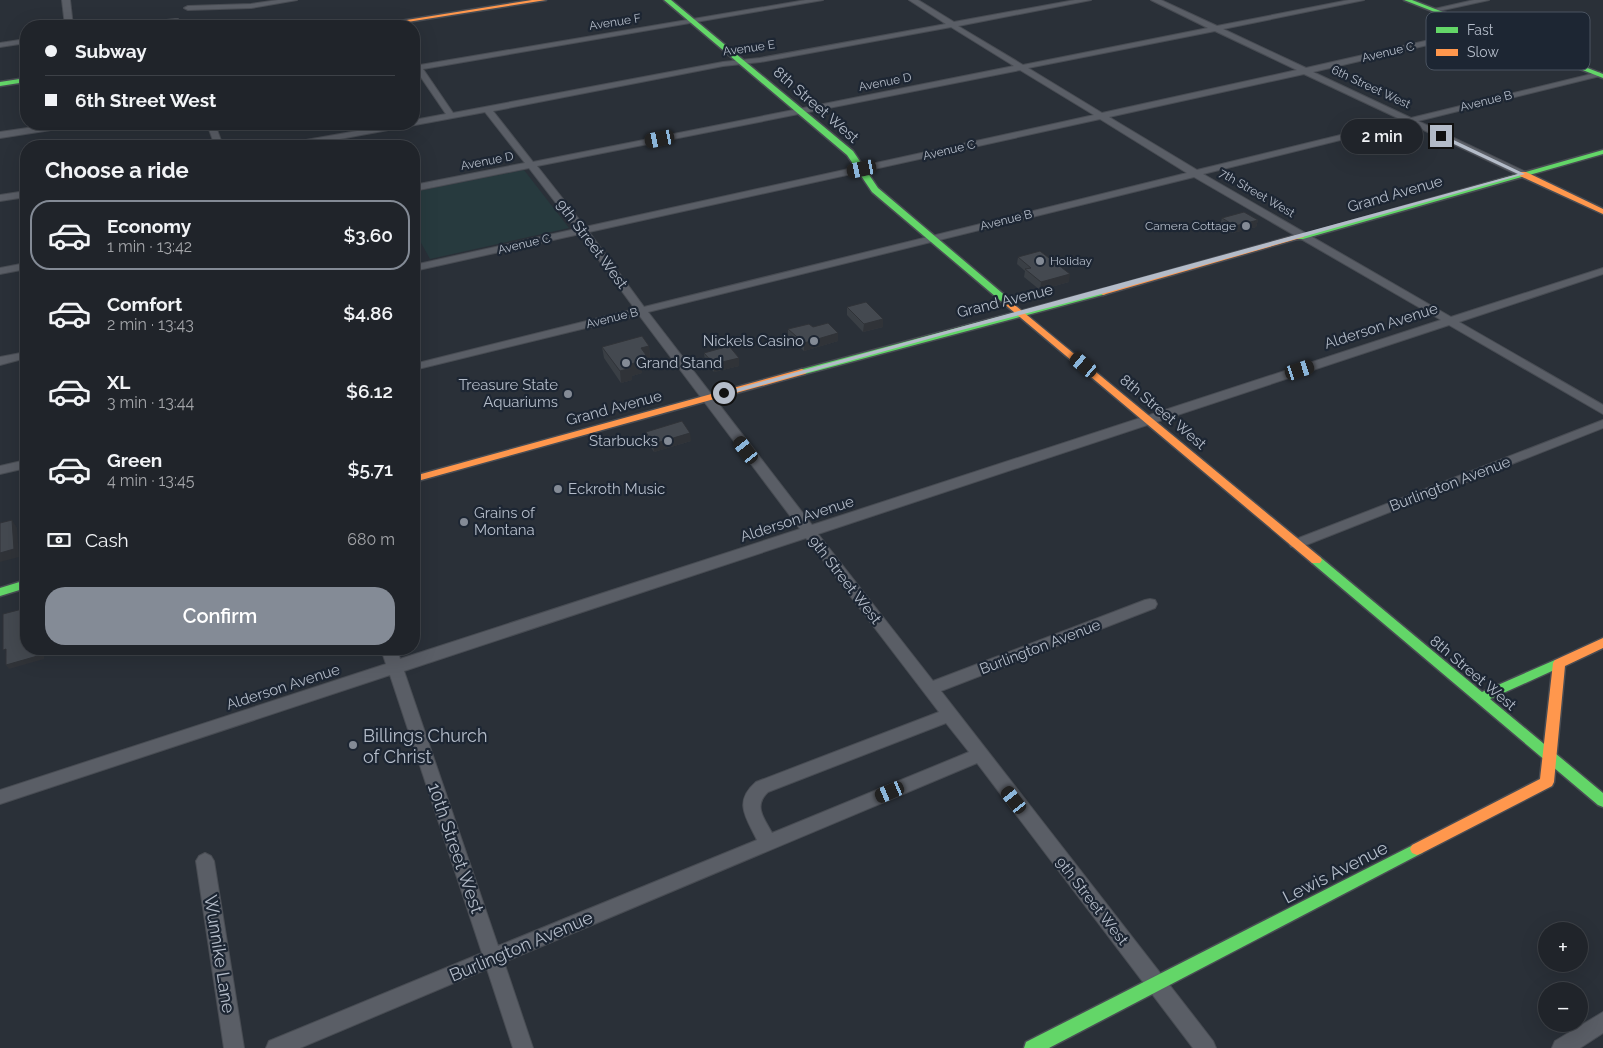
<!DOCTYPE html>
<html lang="en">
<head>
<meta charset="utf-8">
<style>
  body { margin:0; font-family:Raleway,sans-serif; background:#2d3036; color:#f1f3f6; height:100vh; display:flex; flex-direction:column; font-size:19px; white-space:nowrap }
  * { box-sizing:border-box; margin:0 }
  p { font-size:16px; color:#a2a4a8 }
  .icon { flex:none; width:28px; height:28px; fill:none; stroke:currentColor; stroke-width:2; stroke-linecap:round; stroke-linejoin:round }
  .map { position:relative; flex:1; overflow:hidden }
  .sheet { position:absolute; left:20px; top:140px; width:400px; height:515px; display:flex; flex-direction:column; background:#20242a; border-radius:20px; box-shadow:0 5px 20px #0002,0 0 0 1px #3d4147 }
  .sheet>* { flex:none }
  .banner { position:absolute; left:20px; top:20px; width:400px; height:110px; border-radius:20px; box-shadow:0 5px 20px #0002,0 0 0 1px #3d4147; display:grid; align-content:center; height:110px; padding:0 25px; background:#20242a }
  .tools { position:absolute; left:1538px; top:922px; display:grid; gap:10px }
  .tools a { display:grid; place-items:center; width:50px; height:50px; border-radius:50%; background:#20242a; box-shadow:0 5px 20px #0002,0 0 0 1px #3d4147; font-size:25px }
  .end { position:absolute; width:22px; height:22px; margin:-11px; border:6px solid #b4bcc9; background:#111; box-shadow:0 0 0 2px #111 }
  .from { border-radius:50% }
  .bubble { position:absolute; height:35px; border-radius:18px; background:#20242a; box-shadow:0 5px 20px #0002,0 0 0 1px #3d4147; font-size:16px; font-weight:600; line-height:35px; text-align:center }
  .car { position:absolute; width:15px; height:30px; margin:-15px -8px; border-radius:6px; box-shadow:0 0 4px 1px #0007; background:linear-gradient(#222 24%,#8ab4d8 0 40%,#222 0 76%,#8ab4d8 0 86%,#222 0) }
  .banner b { display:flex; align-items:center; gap:18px; height:48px; font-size:19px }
  .banner b+b { border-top:1px solid #3d4147 }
  .banner i { width:12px; height:12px; background:#f1f3f6 }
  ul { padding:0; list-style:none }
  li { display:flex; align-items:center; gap:15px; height:70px; margin:0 10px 8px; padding:0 15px; border:2px solid transparent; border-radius:20px }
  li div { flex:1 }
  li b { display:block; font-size:19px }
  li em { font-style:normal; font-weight:600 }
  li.current { border-color:#848b96 }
  li>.icon { width:45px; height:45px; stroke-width:1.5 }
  h2 { padding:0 25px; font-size:22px; line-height:60px }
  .pay { display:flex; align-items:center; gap:12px; height:55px; padding:0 25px; font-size:19px }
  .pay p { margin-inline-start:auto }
  .button { display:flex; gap:10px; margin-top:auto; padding:10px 25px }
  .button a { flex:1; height:58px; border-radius:20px; background:#848b96; color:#fff; font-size:20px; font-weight:600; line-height:58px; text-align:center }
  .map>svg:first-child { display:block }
</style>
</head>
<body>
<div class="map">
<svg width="1603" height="1048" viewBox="0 0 1603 1048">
  <rect width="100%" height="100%" fill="#2a3038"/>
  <polygon fill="#273a3e" points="524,170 569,228 430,259 414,230 414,192"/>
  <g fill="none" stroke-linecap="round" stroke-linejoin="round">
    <defs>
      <g id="street">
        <polygon points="62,0 70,0 73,26 65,26"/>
        <polygon points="278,0 297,0 251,8 188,10 184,8 188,6 251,4"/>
        <path d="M806,0H823L423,69L453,113L723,62L760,58L946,24L909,0H918L954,22L1075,0H1091L958,26L1023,65L1208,28L1151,0H1161L1217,26L1349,0H1364L1223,29L1306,68L1487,27V31L1313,72L1411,118L1600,72V76L1418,121L1526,172V176H1520L1409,123L1203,174L1451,317L1603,268V274L1459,322L1603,405V414L1449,325L818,534L933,681L1145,600L1150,599L1155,600L1157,604L1155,608L941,691L1213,1041L1216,1048H1193L977,763L504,962L533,1048H513L487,969L300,1048H266L269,1041L482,953L390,675L0,804V790L386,664L381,649H397L400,659L800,529L639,315L414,370V364L635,309L580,234L414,271V265L576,229L529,168L414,191V185L525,163L485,112L302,146H285L289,143L397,124H414V120L446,114L416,70H414V59H417L420,65ZM951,27L1014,66L533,162L493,111L723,66L760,62ZM1215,31L1297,70L1102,113L1028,68ZM1020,70L1094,115L585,227L537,166ZM1304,74L1402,120L1197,170L1109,117ZM1100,119L1187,173L644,307L589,232ZM1194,177L1441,320L812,525L648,312ZM806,538L939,712L756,782C733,802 746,817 757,840L498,946L404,671ZM946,723L969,752L772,833C764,818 753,806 768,792Z"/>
        <polygon points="1474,0 1489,0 1434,12 1430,10"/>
        <polygon points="175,19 178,19 178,23 150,26 129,26 133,24"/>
        <polygon points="26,39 26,43 0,47 0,43"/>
        <polygon points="55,124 74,124 70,127 0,138 0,132"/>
        <polygon points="207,124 215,124 223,146 215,146"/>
        <polygon points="26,191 26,197 0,201 0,195"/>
        <polygon points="26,263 26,269 0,274 0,268"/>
        <polygon points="26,352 26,358 0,365 0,357"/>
        <polygon points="1603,420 1603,428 1301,547 1291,547 1289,544 1291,541"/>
        <polygon points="26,460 26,468 0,474 0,466"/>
        <polygon points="205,853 211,856 214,861 244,1048 224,1048 196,861 199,856"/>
        <polygon points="1603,1012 1603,1033 1580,1048 1552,1048 1555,1041"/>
      </g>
      <g id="fast">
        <polygon points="664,0 671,0 853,151 878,188 1008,298 1008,302 1002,302 872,192 847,155"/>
        <polygon points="1404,0 1412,0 1603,74 1603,78"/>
        <polygon points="26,78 26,82 0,86 0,82"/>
        <polygon points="1603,150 1603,154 1303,239 1297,239 1296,237"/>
        <polygon points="1103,289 1106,290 1106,294 805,374 799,374 797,372 799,370"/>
        <polygon points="1316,556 1320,557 1482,692 1555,660 1563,660 1565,663 1563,666 1490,699 1603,793 1603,807 1598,805 1312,563 1310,560"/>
        <polygon points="26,580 26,588 0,596 0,588"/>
        <polygon points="1417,843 1422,845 1424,849 1422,853 1049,1048 1024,1048 1026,1042"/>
      </g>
      <g id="slow">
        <polygon points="532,0 546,0 382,26 369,26"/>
        <polygon points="1520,172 1526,172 1603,209 1603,214 1520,176"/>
        <polygon points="1297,235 1303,235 1304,237 1106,294 1103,295 1099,292 1100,290"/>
        <polygon points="1005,297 1320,557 1322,560 1320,563 1312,563 1002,302 1002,298"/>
        <polygon points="802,369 807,372 805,374 414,482 414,476"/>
        <polygon points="1603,638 1603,648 1565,666 1554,782 1552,786 1422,853 1417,855 1412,853 1410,849 1412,845 1540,779 1553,663 1555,660"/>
      </g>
    </defs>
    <use href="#street" stroke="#484c53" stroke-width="2"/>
    <use href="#fast" stroke="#484c53" stroke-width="3"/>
    <use href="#slow" stroke="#484c53" stroke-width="3"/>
    <use href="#street" fill="#5a5e66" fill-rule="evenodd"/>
    <use href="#fast" fill="#63d668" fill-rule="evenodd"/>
    <use href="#slow" fill="#ff974d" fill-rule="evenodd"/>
  </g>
  <g fill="#3a3f45">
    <polygon points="1222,218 1258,220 1256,227 1233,233 1220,225"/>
    <polygon points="1018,257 1069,282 1040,290 1024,277 1025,271 1017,264"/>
    <polygon points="847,307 883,319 883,327 863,332 847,315"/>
    <polygon points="813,327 838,341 804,351 788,336 788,329"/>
    <polygon points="649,346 650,358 647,358 647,367 642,368 642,373 632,376 632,380 621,383 604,358 602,347"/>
    <polygon points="704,353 739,366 714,372 705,361"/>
    <polygon points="646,432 691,441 654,452 646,440"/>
  </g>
  <g fill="#303338">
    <polygon points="1258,220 1256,227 1233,233 1235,226"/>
    <polygon points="1070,274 1069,282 1040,290 1041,282"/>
    <polygon points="883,319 883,327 863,332 864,324"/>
    <polygon points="838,333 838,341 804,351 804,343"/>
    <polygon points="649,346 650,358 647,358 647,367 642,368 642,373 632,376 632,380 621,383 620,371 638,357 641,348"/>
    <polygon points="739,358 739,366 714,372 714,364"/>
    <polygon points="690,433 691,441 654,452 653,444"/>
    <polygon points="12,520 17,528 19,557 0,562 0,553"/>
    <polygon points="41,649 44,649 44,659 9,669 6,665"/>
  </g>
  <g fill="#444950" stroke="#303338">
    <polygon points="1244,212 1258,220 1235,226 1222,218"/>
    <polygon points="1040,251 1070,274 1041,282 1025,269 1031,268 1018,257"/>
    <polygon points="866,302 883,319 864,324 847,307"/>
    <polygon points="828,323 838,333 804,343 788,329 809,324 813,327"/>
    <polygon points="642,336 649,346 641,348 646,355 638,357 641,361 628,365 631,368 620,371 602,347"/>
    <polygon points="729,346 739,358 714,364 704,353"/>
    <polygon points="682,421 690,433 653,444 646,432"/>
    <polygon points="12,520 14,549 0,553 0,523"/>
    <polygon points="26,608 26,649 41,649 41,655 6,665 6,649 3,650 3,614"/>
  </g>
  <polygon fill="#b4bcc9" points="1441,134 1525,174 1109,292 954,332 726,395 720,393 1518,174 1439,137"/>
  <g fill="#848b96" stroke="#1d2633" stroke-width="2">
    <circle cx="1246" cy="226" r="5"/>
    <circle cx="1040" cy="261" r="5"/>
    <circle cx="814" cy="341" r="5"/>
    <circle cx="626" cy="363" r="5"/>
    <circle cx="568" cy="394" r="5"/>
    <circle cx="668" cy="441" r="5"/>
    <circle cx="558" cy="489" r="5"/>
    <circle cx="464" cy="522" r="5"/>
    <circle cx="353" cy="745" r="5"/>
  </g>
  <g text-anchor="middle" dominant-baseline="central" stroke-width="4.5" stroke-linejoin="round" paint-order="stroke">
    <g font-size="12" fill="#b4bcc9" stroke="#1d2633">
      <text transform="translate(615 22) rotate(-9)">Avenue F</text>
      <text transform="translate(749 48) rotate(-8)">Avenue E</text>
      <text transform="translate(1388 52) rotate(-13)">Avenue C</text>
      <text transform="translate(885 82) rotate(-11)">Avenue D</text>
      <text transform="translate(1371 87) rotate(25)">6th Street West</text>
      <text transform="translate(1486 101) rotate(-14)">Avenue B</text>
      <text transform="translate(949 150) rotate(-13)">Avenue C</text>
      <text transform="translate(487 161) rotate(-11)">Avenue D</text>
      <text transform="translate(1257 193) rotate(30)">7th Street West</text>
      <text transform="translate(1006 220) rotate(-14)">Avenue B</text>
      <text transform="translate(524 244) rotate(-13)">Avenue C</text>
      <text transform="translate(612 318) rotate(-14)">Avenue B</text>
    </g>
    <g font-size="12" fill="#b4bcc9" stroke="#1d2633" text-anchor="end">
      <text x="1236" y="226">Camera Cottage</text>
      <text x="1050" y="261" text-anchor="start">Holiday</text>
    </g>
    <g font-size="15" fill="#b4bcc9" stroke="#1d2633">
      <text transform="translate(816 105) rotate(41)">8th Street West</text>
      <text transform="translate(1395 194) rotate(-16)">Grand Avenue</text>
      <text transform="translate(592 244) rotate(53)">9th Street West</text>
      <text transform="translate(1005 301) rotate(-14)">Grand Avenue</text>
      <text transform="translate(1381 326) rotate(-18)">Alderson Avenue</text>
      <text transform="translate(614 408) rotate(-15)">Grand Avenue</text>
      <text transform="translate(1163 412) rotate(40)">8th Street West</text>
      <text transform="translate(1450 484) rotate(-21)">Burlington Avenue</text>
      <text transform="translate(797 519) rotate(-18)">Alderson Avenue</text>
      <text transform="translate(845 580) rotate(52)">9th Street West</text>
      <text transform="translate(1040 647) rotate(-21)">Burlington Avenue</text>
      <text transform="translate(1473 673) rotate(40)">8th Street West</text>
      <text transform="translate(283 687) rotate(-18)">Alderson Avenue</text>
      <text transform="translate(1092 901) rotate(52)">9th Street West</text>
    </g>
    <g font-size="15" fill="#b4bcc9" stroke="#1d2633" text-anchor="end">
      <text x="804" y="341">Nickels Casino</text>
      <text x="636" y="363" text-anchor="start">Grand Stand</text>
      <text x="558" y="385">Treasure State<tspan x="558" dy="17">Aquariums</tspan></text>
      <text x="658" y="441">Starbucks</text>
      <text x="568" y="489" text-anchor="start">Eckroth Music</text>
      <text x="474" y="513" text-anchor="start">Grains of<tspan x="474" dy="17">Montana</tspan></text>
    </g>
    <g font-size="18" fill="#b4bcc9" stroke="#1d2633" text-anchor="start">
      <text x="363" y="735">Billings Church<tspan x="363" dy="21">of Christ</tspan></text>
    </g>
    <g font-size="18" fill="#b4bcc9" stroke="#1d2633">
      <text transform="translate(456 848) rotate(71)">10th Street West</text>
      <text transform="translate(1335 872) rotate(-27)">Lewis Avenue</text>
      <text transform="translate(521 946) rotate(-23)">Burlington Avenue</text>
      <text transform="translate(220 954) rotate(81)">Wunnike Lane</text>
    </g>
  </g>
  <rect x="1426" y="12" width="164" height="58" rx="8" fill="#1d2633" stroke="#4a5360" stroke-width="1"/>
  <rect x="1436" y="27" width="22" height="6" fill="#63d668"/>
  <rect x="1436" y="49" width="22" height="7" fill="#ff974d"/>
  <g font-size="14" fill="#b4bcc9">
    <text x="1467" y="35">Fast</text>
    <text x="1467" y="57">Slow</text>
  </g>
</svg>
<div class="tools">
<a>+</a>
<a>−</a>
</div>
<i class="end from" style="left:724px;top:393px"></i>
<i class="end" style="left:1441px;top:136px"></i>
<div class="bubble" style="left:1341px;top:119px;width:82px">2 min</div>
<i class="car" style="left:660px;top:139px;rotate:259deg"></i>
<i class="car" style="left:862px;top:169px;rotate:258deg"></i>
<i class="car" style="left:1084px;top:365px;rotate:310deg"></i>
<i class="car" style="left:1300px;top:370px;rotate:72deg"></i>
<i class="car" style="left:746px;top:450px;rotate:323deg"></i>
<i class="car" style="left:890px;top:792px;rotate:247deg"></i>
<i class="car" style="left:1014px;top:800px;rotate:322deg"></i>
<div class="banner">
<b><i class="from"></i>Subway</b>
<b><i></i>6th Street West</b>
</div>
<section class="sheet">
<h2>Choose a ride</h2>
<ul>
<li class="current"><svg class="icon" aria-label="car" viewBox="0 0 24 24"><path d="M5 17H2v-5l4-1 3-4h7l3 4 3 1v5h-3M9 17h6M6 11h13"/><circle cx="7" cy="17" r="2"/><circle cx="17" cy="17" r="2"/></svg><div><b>Economy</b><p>1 min · 13:42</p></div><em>$3.60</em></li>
<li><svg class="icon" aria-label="car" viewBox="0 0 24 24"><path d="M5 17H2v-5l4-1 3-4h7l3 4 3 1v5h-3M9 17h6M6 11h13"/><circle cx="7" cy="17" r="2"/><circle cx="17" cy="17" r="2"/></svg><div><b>Comfort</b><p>2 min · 13:43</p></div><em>$4.86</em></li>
<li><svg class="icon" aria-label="car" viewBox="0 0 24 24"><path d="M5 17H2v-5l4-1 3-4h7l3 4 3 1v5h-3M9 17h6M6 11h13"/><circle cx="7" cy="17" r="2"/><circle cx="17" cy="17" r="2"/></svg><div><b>XL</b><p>3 min · 13:44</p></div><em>$6.12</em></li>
<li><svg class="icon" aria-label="car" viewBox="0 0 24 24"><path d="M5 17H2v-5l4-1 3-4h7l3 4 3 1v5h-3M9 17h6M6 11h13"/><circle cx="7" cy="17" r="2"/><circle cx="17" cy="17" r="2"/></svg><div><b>Green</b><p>4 min · 13:45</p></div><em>$5.71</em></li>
</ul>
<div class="pay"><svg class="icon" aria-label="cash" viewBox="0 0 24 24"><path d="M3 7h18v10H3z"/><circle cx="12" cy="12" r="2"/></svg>Cash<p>680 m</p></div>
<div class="button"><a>Confirm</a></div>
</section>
</div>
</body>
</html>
